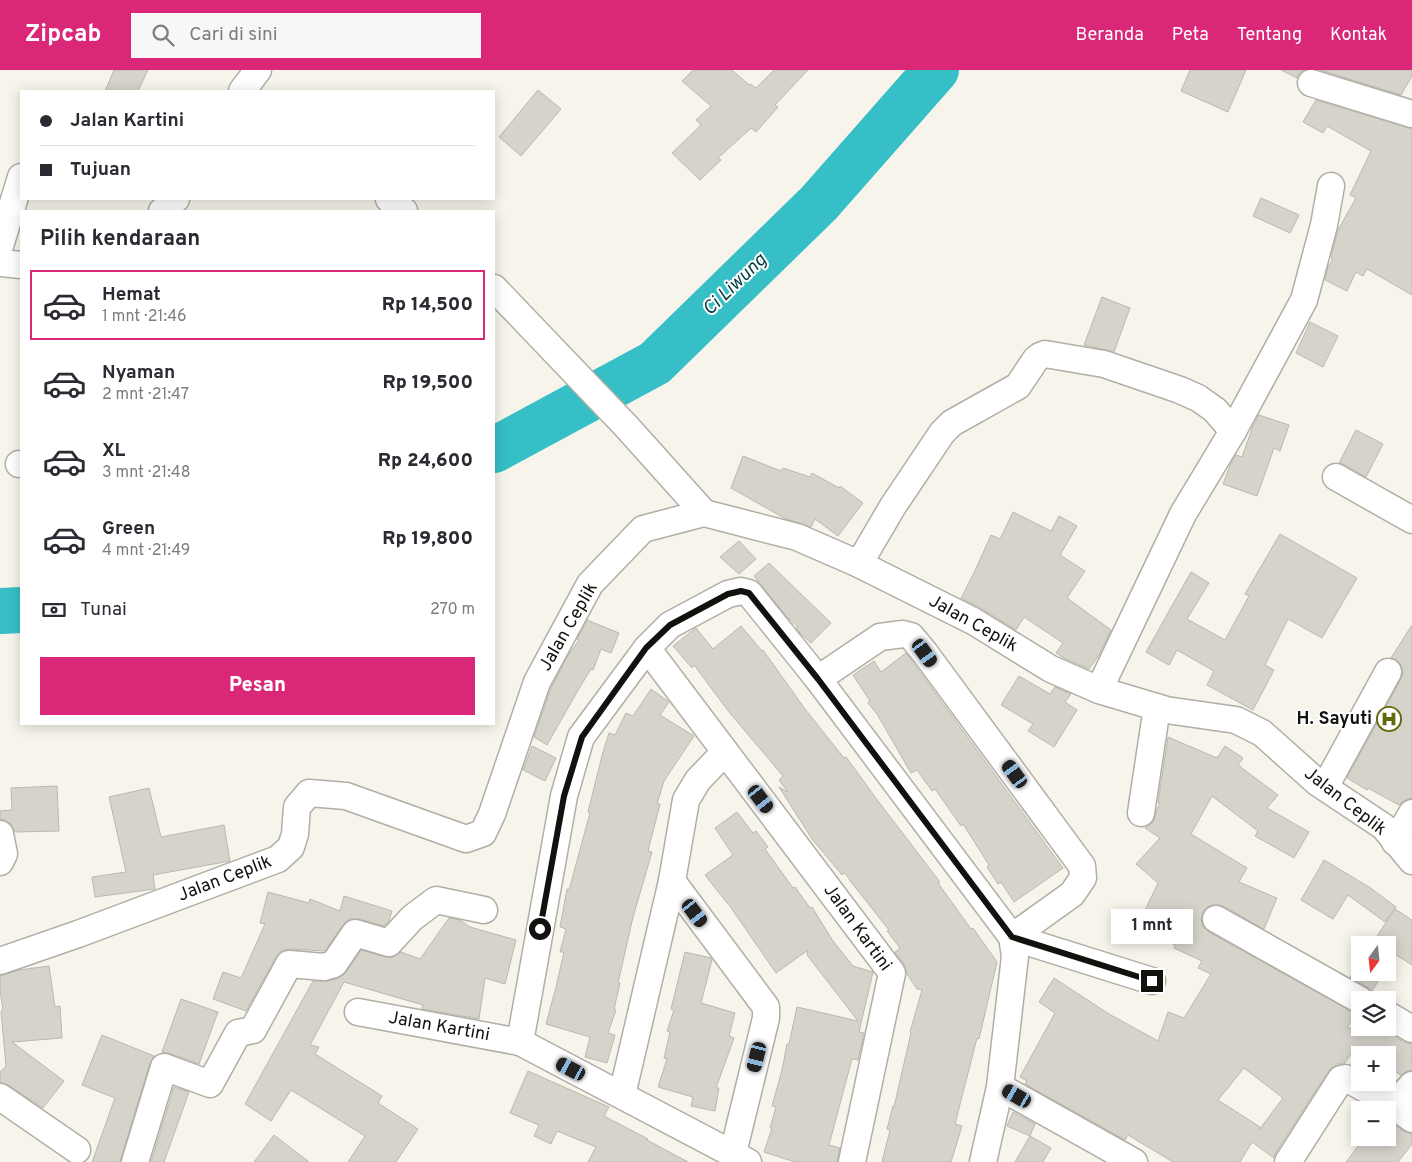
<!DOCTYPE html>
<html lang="id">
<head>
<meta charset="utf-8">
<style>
  body { margin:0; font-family:Overpass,sans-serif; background:#f7f7f7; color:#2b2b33; height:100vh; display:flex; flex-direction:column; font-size:19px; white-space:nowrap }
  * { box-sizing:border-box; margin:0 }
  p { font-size:16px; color:#7c7c81 }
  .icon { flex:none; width:28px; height:28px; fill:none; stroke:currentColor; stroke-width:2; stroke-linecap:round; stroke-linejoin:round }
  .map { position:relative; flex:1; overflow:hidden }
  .details { position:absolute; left:20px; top:140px; width:475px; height:515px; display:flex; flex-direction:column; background:#fff; border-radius:0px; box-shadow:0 2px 12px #0003 }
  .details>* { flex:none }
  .top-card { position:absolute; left:20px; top:20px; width:475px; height:110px; border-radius:0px; box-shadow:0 2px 12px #0003; display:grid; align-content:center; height:110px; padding:0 20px; background:#fff }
  .needle { width:32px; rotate:195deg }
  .fabs { position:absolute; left:1351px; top:866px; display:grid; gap:10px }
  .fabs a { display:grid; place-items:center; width:45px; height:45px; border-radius:0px; background:#fff; box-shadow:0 2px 12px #0003; font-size:25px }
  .end { position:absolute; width:22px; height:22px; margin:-11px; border:6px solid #12110e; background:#fff; box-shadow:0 0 0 2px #fff }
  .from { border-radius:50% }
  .bubble { position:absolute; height:35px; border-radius:0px; background:#fff; box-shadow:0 2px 12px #0003; font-size:16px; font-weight:800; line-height:35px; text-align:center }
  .car { position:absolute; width:15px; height:30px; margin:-15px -8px; border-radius:6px; box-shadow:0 0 4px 1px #0007; background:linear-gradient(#222 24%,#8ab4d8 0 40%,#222 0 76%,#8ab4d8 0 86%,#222 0) }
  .top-card b { display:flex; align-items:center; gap:18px; height:48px; font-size:19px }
  .top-card b+b { border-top:1px solid #e1e1e2 }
  .top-card i { width:12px; height:12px; background:#2b2b33 }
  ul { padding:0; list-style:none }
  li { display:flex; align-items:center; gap:15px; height:70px; margin:0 10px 8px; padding:0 10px; border:2px solid transparent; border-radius:0px }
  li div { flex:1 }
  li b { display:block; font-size:19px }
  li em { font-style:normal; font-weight:800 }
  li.current { border-color:#db2777 }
  li>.icon { width:45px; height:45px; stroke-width:1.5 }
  h2 { padding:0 20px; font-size:22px; line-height:60px }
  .pay { display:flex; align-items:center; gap:12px; height:55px; padding:0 20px; font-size:19px }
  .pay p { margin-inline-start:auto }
  .button { display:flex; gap:10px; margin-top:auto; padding:10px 20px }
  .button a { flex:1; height:58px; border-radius:0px; background:#db2777; color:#fff; font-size:20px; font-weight:800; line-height:58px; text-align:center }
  header { display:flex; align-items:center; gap:30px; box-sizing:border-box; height:70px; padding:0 25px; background:#db2777; color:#fff }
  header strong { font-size:24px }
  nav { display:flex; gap:28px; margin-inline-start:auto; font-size:18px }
  .search { width:350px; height:45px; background:#f7f7f7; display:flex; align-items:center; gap:12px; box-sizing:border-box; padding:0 18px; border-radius:0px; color:#7c7c81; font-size:19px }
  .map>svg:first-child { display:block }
</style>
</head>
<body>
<header>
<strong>Zipcab</strong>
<div class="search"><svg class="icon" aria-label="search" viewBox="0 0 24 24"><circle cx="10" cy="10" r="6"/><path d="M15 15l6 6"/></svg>Cari di sini</div>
<nav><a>Beranda</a><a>Peta</a><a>Tentang</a><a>Kontak</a></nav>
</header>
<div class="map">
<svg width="1412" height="1092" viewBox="0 0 1412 1092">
  <rect width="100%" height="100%" fill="#f7f4eb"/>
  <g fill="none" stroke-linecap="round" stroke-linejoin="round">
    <g stroke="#36bfc6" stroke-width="46">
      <polyline points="494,380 655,293 819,133 936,0"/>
      <polyline points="0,541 21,540"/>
    </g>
  </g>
  <g fill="#d5d3ca" stroke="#bbb8b0" fill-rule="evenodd">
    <polygon points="114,0 148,0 138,21 105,21"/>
    <polygon points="693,0 732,0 749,15 750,14 756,18 774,0 808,0 775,35 778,37 756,62 751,58 718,88 721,90 700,110 672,83 701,55 696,50 711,36 682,11"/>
    <polygon points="1190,0 1246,0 1228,42 1181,21"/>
    <polygon points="1281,0 1304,0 1300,2 1297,8"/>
    <polygon points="1320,0 1412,0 1412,6 1401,25"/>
    <polygon points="538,20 561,39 521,86 499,67"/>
    <polygon points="1316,30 1412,59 1412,225 1367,199 1363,206 1356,202 1347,221 1325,210 1328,197 1333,189 1331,188 1338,160 1356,128 1350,125 1371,81 1327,56 1323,63 1303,52"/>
    <polygon points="1261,128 1299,145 1290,163 1253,146"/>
    <polygon points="1102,227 1130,238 1114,282 1084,275"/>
    <polygon points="1310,252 1338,266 1323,297 1296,283"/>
    <polygon points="1259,345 1289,355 1280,381 1274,378 1257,426 1223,414 1231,393 1236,385 1242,387 1253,356"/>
    <polygon points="1356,360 1383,374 1366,407 1343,394 1339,393"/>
    <polygon points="743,386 781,401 783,398 810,407 812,403 839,418 840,416 863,433 838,466 815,449 811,457 786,449 731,418"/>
    <polygon points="1013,442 1051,461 1059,446 1077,456 1060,485 1085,501 1067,528 1111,560 1099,585 1089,599 1064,588 1056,583 1063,573 1024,547 1016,560 981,538 961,528 974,503 991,465 1000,469"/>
    <polygon points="1280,464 1357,508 1322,568 1288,549 1265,595 1274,600 1253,640 1207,615 1214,601 1177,580 1169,595 1146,582 1191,502 1209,513 1187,549 1225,570 1249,526 1245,524"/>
    <polygon points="739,471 756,489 739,504 720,487"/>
    <polygon points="769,493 831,553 811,573 799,562 796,558 798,557 787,547 754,506"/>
    <polygon points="587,550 619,563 611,583 601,579 593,600 591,599 577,622 547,675 534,667 551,618 567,587 579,570 577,569"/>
    <polygon points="1412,555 1412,728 1405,730 1399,735 1368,718 1367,720 1347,708 1401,609 1403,602 1401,595 1396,589 1391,588"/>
    <polygon points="741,556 762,581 763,580 805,639 844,688 846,687 878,731 940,812 938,813 971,859 973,858 997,892 979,969 977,968 955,1054 962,1056 951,1092 882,1092 890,1060 887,1059 893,1036 894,1037 911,963 910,962 922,920 917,919 907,904 904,894 895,882 900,878 887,861 889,860 851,812 845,803 842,805 812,769 779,717 788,722 779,710 783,706 729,642 694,595 692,598 673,576 696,558 713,579"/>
    <polygon points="906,583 1063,798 1014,832 1001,812 998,814 987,797 989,795 963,754 961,756 935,719 932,721 917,700 911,703 877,644 868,633 870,631 853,605 874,591 881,602"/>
    <polygon points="1019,606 1050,624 1055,617 1071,624 1065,632 1077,640 1054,677 1028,661 1033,654 1001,635"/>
    <polygon points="651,619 669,632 660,645 694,666 664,711 657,734 660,734 648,781 652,782 633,847 618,913 620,913 614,939 616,940 608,963 615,965 607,993 585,987 590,967 546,954 556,917 564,882 560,882 566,859 560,857 567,819 569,820 590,743 588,742 603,682 609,663 615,665 626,643 633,646"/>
    <path d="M1168,667L1217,688L1225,676L1243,688L1238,695L1278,725L1267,738L1309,762L1294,788L1255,766L1258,761L1212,726L1191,764L1247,798L1239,812L1277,828L1264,859L1223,836L1216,834L1209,836L1203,841L1201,849L1203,857L1209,862L1356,944L1347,958H1380L1404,972L1412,974V1000L1407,1001L1401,1005L1388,997V985H1350L1344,994H1337L1329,1000L1275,1084L1274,1088L1252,1072L1240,1092H1173L1128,1065L1125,1070L1025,1014L1027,1011L1020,1007L1055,943L1039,932L1054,908L1109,944L1158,971L1168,942L1184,948L1211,904L1198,898L1202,891L1174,878L1175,875L1137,857L1158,813L1136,794L1160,768L1145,758L1153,752L1157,739L1160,734L1158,733ZM1244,998L1283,1028L1259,1060L1260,1057L1218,1030Z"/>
    <polygon points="532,676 556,688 545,711 523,700"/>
    <polygon points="57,716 59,761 15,762 11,754 5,750 0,749 0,741 12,740 11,718"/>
    <polygon points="149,718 161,767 224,755 230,791 153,805 155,819 95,827 92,807 126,802 109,727"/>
    <polygon points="737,742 753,763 756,761 768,777 765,779 793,818 795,817 810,838 812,837 833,871 853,896 873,902 859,962 864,963 858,990 852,989 829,1075 840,1078 837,1092 795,1092 764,1082 772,1058 770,1058 776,1037 772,1036 782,1000 787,974 789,974 797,937 858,951 807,885 808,880 776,903 727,832 727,833 705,805 733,785 715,758"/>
    <polygon points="1324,790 1369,817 1396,837 1385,852 1348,825 1333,849 1301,830"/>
    <polygon points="268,822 309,833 310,829 340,841 344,826 392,841 389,851 384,856 359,849 349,849 343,855 325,881 290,879 281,881 276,887 246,941 213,929 223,902 241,908 265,854 260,853"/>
    <polygon points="1395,839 1412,850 1412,895 1396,885 1388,898 1388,875 1371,875"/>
    <polygon points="449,848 460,850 470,857 516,870 505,914 485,908 479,949 422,939 423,935 344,912 310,975 319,977 315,984 382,1026 378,1033 418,1059 396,1092 348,1092 365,1066 291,1020 271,1051 245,1034 313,911 328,911 339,908 346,902 361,880 385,887 393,887 401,882 420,889"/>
    <polygon points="685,882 711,888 712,890 701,933 735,943 729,966 734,968 716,1018 719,1018 715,1041 691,1036 693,1027 658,1017 667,989 664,988 670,962 667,961 674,940 671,939"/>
    <polygon points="1360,892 1360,902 1384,902 1372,921 1367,917 1350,907"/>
    <polygon points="49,896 55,937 60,936 62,968 12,972 64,1011 43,1038 8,1015 0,1012 0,1002 6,996 1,941 3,940 0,920 0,906 19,900"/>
    <polygon points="181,929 218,942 199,994 169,983 162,982"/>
    <polygon points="102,965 154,986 150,993 121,1088 120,1092 92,1092 115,1028 82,1015"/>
    <polygon points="528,1001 609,1037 604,1046 648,1069 647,1070 688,1092 588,1092 596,1077 557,1061 551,1074 534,1066 539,1055 510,1043"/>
    <polygon points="174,1017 189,1022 164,1092 151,1092"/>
    <polygon points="1013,1042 1035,1054 1030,1066 1007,1056"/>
    <polygon points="1388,1049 1403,1061 1412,1064 1412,1074 1398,1092 1346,1092 1364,1068 1388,1068"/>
    <polygon points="274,1065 309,1092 254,1092"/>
    <polygon points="1030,1066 1051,1078 1043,1092 1015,1092"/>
  </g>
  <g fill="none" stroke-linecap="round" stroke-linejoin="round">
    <defs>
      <g id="street">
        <polyline points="1311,13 1412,44"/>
        <polyline points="242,21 258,0"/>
        <polyline points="389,129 404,141"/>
        <polyline points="162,141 176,129"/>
        <polyline points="0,176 21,107"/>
        <polyline points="0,193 21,195"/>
        <polyline points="494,218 626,356 704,443"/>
        <polyline points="19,394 21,394"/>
        <polyline points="1336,407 1412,450"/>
        <polyline points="859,494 893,436 942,363 952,353 1018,316 1036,289 1040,286 1045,284 1104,294 1180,320 1198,328 1215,340 1233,361"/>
        <polyline points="647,578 892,903 852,1092"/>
        <polyline points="818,609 880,567 903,564 911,566 925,583 1082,796 1083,808 1072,824 1012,867"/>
        <polyline points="1099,620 1183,444 1233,361 1304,230 1324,155 1331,116"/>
        <polyline points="725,682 698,710 686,730 672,811 766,937 766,948 733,1083"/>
        <polyline points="1325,717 1388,602"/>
        <polyline points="1141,743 1157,637"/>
        <polyline points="0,764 4,784 0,792"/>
        <polyline points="1395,772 1412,743"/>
        <polyline points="1216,849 1360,930"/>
        <polyline points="1012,867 1152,911"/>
        <polyline points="0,891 78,864 278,789 291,777 295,764 297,737 309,723 346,726 466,769 483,763 492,744 537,612 590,514 643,459 704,443 797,467 859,494 973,551 1051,599 1099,620 1166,640 1236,650 1262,663 1318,713 1384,757 1412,791"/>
        <polyline points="358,942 520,972 748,1092"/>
        <polyline points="1388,945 1412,959"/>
        <polyline points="520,972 564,726 581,667 647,578 670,555 728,524 741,521 749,523 818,609 1012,867 1015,886 1000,1017 983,1092"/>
        <polyline points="1412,1015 1398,1030 1396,1035 1398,1039 1412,1049"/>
        <polyline points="1000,1017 1134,1092"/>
        <polyline points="622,1025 672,811"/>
        <polyline points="0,1027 77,1080"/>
        <polyline points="135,1092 164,997 210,1014 238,963 253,960 289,894 324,897 334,894 355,863 389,873 412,848 436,830 484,840"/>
        <polyline points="1288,1092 1341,1009 1345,1008 1349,1010 1396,1035"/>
      </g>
    </defs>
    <use href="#street" stroke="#b1aea6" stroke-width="29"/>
    <use href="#street" stroke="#fff" stroke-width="26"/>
  </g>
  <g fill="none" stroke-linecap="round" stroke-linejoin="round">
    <polyline stroke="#12110e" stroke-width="6" points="540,859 564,726 582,667 646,578 670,555 728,524 741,521 749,523 818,609 1012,867 1152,911"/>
  </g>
  <defs>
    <symbol id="hospital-ring" viewBox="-11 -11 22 22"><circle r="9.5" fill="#fff" stroke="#63690b" stroke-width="1.5"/><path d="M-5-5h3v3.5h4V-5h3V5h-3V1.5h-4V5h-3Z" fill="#63690b"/></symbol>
  </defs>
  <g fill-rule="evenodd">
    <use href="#hospital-ring" x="1375" y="635" width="28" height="28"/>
  </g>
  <g text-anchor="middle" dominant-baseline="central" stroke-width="4" stroke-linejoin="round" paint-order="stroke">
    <g font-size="18" fill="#12110e" stroke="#fff">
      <text transform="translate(973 554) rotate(29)">Jalan Ceplik</text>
      <text transform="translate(569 557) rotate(-60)">Jalan Ceplik</text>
      <text transform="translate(1345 732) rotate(38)">Jalan Ceplik</text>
      <text transform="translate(225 809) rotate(-21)">Jalan Ceplik</text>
      <text transform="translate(857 858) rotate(54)">Jalan Kartini</text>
      <text transform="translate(439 957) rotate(10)">Jalan Kartini</text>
    </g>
    <g font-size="18" font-weight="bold" fill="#12110e" stroke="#fff" text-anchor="end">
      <text x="1372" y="649">H. Sayuti</text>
    </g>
    <g font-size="19" font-style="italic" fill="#003e41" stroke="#fff">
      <text transform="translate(735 215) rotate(-44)">Ci Liwung</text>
    </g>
  </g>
</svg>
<div class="fabs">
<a><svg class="needle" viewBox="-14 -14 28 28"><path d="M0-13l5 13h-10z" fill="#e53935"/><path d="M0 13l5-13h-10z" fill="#7c7c81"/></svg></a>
<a><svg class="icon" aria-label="layers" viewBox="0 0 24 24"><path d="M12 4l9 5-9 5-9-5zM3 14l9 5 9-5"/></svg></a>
<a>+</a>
<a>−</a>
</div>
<i class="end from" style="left:540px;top:859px"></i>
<i class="end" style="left:1152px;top:911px"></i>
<div class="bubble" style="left:1111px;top:839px;width:82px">1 mnt</div>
<i class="car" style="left:925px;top:583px;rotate:144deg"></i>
<i class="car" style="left:1015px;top:704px;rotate:324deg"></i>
<i class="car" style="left:761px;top:729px;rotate:143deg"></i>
<i class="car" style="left:695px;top:843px;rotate:143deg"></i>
<i class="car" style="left:757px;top:987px;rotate:194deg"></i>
<i class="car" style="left:571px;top:999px;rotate:298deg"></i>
<i class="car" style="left:1017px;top:1026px;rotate:300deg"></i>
<div class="top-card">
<b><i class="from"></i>Jalan Kartini</b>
<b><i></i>Tujuan</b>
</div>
<section class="details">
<h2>Pilih kendaraan</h2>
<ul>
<li class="current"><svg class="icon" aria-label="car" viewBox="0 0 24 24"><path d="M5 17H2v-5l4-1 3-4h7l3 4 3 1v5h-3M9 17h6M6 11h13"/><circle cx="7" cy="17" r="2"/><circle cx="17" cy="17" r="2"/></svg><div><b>Hemat</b><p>1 mnt · 21:46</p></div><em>Rp 14,500</em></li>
<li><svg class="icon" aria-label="car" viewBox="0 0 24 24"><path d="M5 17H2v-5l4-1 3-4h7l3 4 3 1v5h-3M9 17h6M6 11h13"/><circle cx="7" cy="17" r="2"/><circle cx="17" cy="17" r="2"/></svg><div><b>Nyaman</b><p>2 mnt · 21:47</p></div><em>Rp 19,500</em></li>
<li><svg class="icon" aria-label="car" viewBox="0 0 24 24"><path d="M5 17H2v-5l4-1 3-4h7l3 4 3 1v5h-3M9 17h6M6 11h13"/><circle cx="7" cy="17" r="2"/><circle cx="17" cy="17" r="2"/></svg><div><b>XL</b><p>3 mnt · 21:48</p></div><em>Rp 24,600</em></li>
<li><svg class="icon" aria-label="car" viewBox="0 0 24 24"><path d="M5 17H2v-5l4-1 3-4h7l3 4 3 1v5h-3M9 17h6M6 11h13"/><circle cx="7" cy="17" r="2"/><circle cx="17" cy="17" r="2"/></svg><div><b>Green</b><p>4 mnt · 21:49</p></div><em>Rp 19,800</em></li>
</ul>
<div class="pay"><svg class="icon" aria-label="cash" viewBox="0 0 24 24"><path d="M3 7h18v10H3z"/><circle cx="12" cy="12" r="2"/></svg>Tunai<p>270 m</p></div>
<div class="button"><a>Pesan</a></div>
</section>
</div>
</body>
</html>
